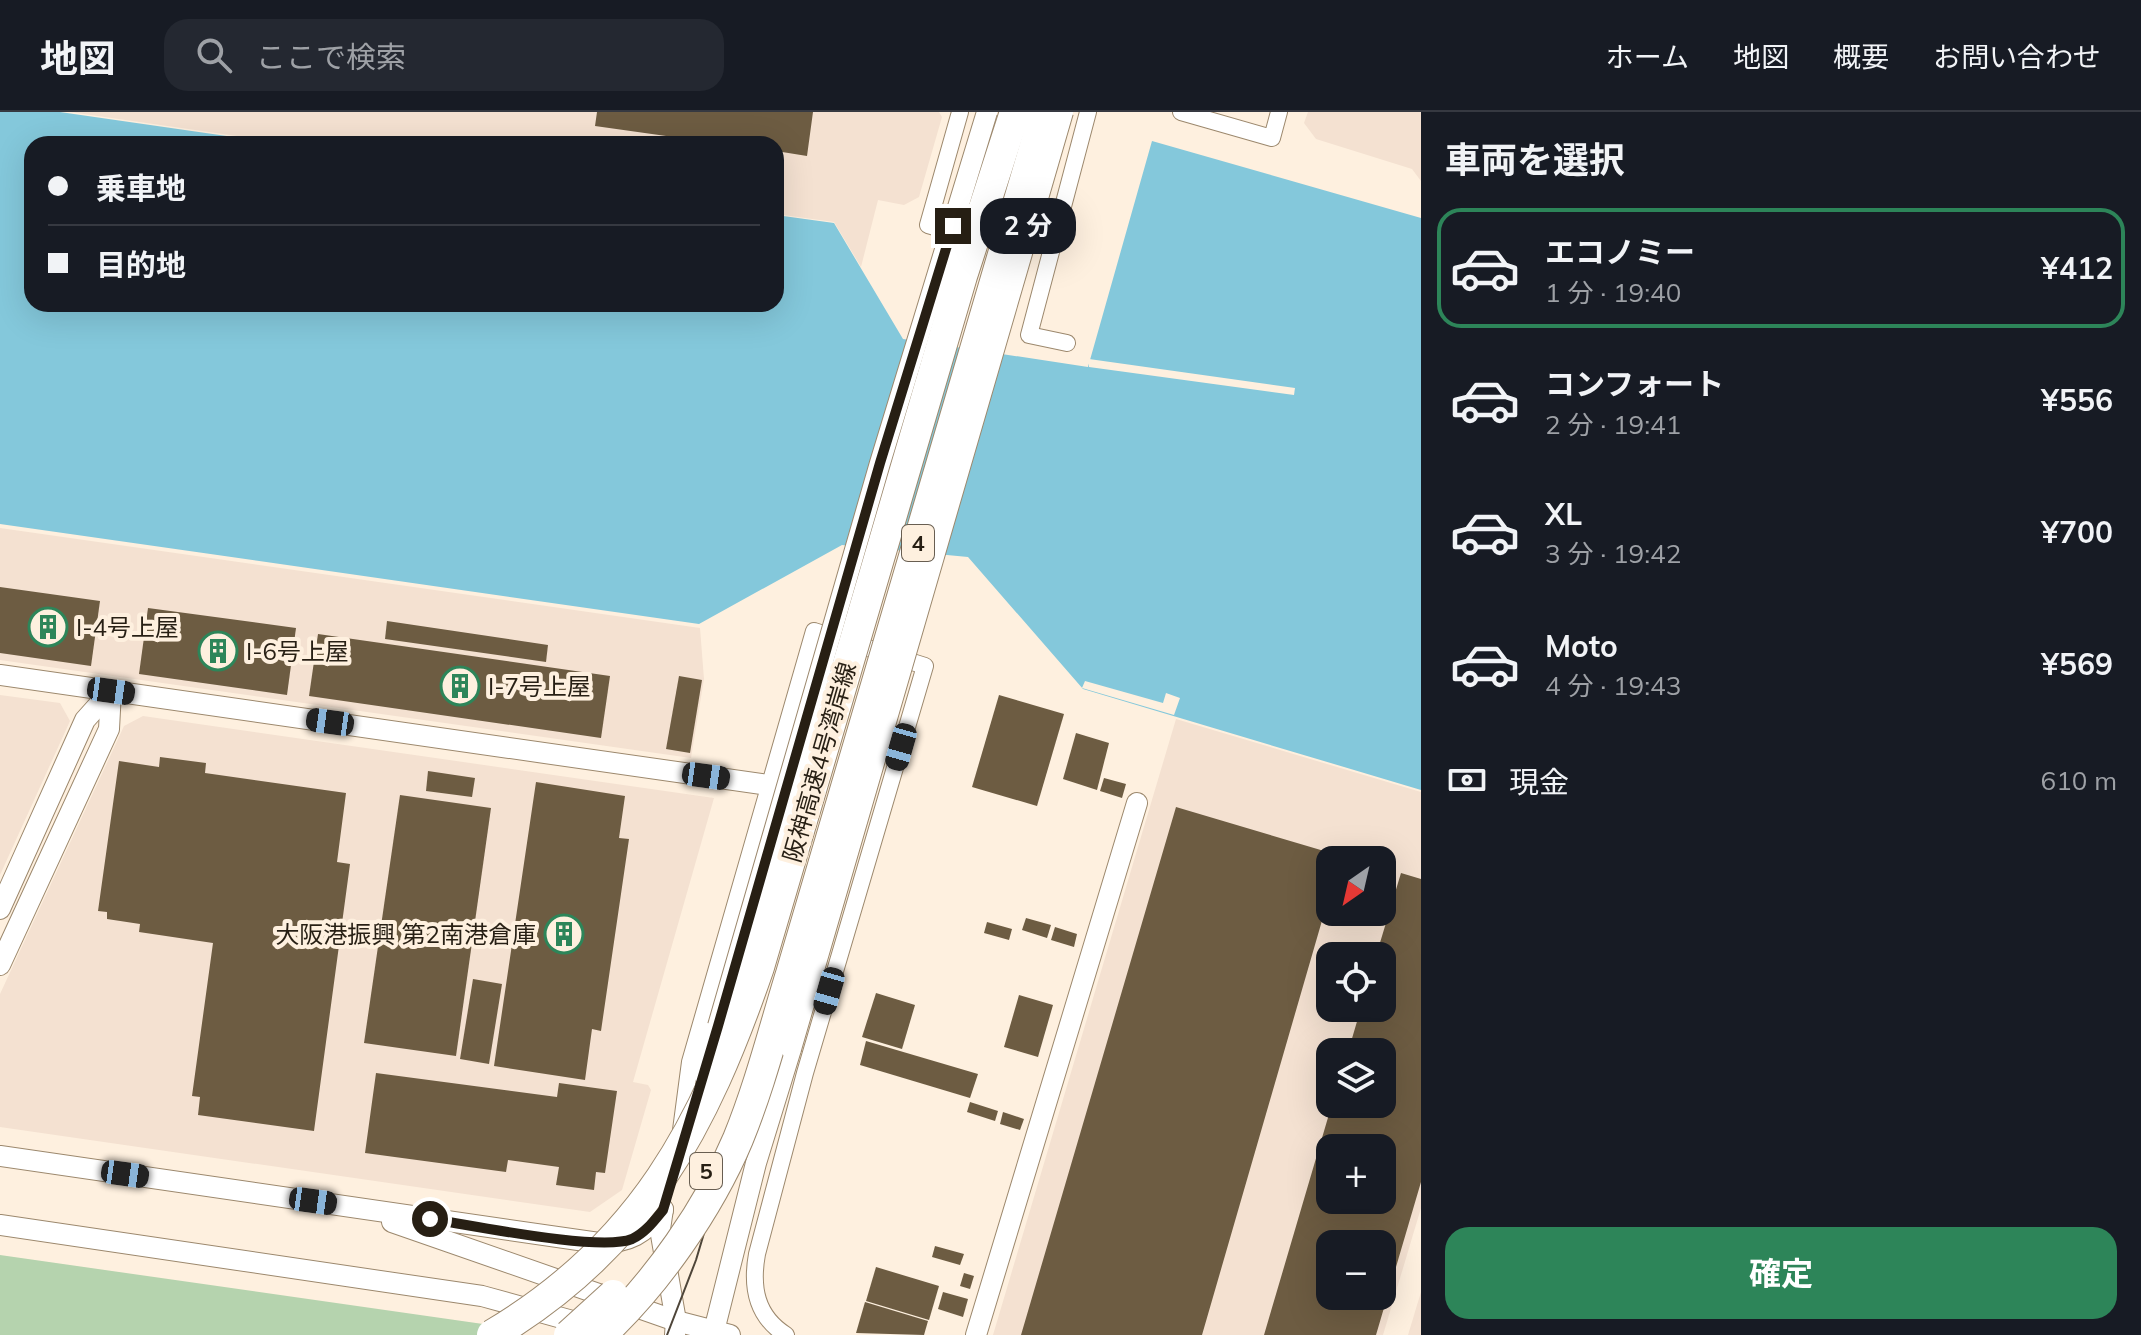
<!DOCTYPE html>
<html lang="ja">
<head>
<meta charset="utf-8">
<style>
  body { margin:0; font-family:Mulish,"Noto Sans JP",sans-serif; background:#242831; color:#f1f3f6; height:100vh; display:flex; flex-direction:column; font-size:30px; white-space:nowrap }
  * { box-sizing:border-box; margin:0 }
  p { font-size:26px; color:#9ea1a6 }
  .icon { flex:none; width:44px; height:44px; fill:none; stroke:currentColor; stroke-width:2; stroke-linecap:round; stroke-linejoin:round }
  .map { position:relative; flex:1; overflow:hidden }
  .details { display:flex; flex-direction:column; background:#171b24; width:720px }
  .details>* { flex:none }
  .hud { position:absolute; left:24px; top:24px; width:760px; height:176px; border-radius:24px; box-shadow:0 8px 32px #0002; display:grid; align-content:center; height:176px; padding:0 24px; background:#171b24 }
  .needle { width:52px; rotate:214deg }
  .buttons { position:absolute; left:1316px; top:734px; display:grid; gap:16px }
  .buttons a { display:grid; place-items:center; width:80px; height:80px; border-radius:16px; background:#171b24; box-shadow:0 8px 32px #0002; font-size:40px }
  .end { position:absolute; width:36px; height:36px; margin:-18px; border:10px solid #271f14; background:#fff; box-shadow:0 0 0 4px #fff }
  .from { border-radius:50% }
  .bubble { position:absolute; height:56px; border-radius:24px; background:#171b24; box-shadow:0 8px 32px #0002; font-size:26px; font-weight:700; line-height:56px; text-align:center }
  .car { position:absolute; width:24px; height:48px; margin:-24px -12px; border-radius:10px; box-shadow:0 0 6px 2px #0007; background:linear-gradient(#222 24%,#8ab4d8 0 40%,#222 0 76%,#8ab4d8 0 86%,#222 0) }
  .hud b { display:flex; align-items:center; gap:28px; height:76px; font-size:30px }
  .hud b+b { border-top:2px solid #363941 }
  .hud i { width:20px; height:20px; background:#f1f3f6 }
  ul { padding:0; list-style:none }
  li { display:flex; align-items:center; gap:24px; height:120px; margin:0 16px 12px; padding:0 8px; border:4px solid transparent; border-radius:24px }
  li div { flex:1 }
  li b { display:block; font-size:30px }
  li em { font-style:normal; font-weight:700 }
  li.on { border-color:#2d8559 }
  li>.icon { width:72px; height:72px; stroke-width:1.5 }
  h2 { padding:0 24px; font-size:36px; line-height:96px }
  .pay { display:flex; align-items:center; gap:20px; height:88px; padding:0 24px; font-size:30px }
  .pay p { margin-inline-start:auto }
  .button { display:flex; gap:16px; margin-top:auto; padding:16px 24px }
  .button a { flex:1; height:92px; border-radius:24px; background:#2d8559; color:#fff; font-size:32px; font-weight:700; line-height:92px; text-align:center }
  header { display:flex; align-items:center; gap:48px; box-sizing:border-box; height:112px; padding:0 40px; background:#171b24; border-bottom:2px solid #363941 }
  header strong { font-size:38px }
  nav { display:flex; gap:44px; margin-inline-start:auto; font-size:28px }
  .search { width:560px; height:72px; background:#242831; display:flex; align-items:center; gap:20px; box-sizing:border-box; padding:0 28px; border-radius:24px; color:#9ea1a6; font-size:30px }
  main { display:flex; flex:1; min-height:0 }
  .map>svg:first-child { display:block }
</style>
</head>
<body>
<header>
<strong>地図</strong>
<div class="search"><svg class="icon" aria-label="search" viewBox="0 0 24 24"><circle cx="10" cy="10" r="6"/><path d="M15 15l6 6"/></svg>ここで検索</div>
<nav><a>ホーム</a><a>地図</a><a>概要</a><a>お問い合わせ</a></nav>
</header>
<main>
<div class="map">
<svg width="1421" height="1223" viewBox="0 0 1421 1223">
  <rect width="100%" height="100%" fill="#fef0df"/>
  <g fill="#f4e1d1" fill-rule="evenodd">
    <polygon points="70,0 939,0 942,5 919,85 904,93 878,88 861,155 834,110 776,102 776,32 292,32"/>
    <polygon points="1308,0 1421,0 1421,69 1412,57 1316,27 1304,11"/>
    <polygon points="0,416 700,516 704,567 691,646 0,548"/>
    <polygon points="0,583 60,591 70,609 0,763"/>
    <polygon points="143,604 714,686 633,970 648,973 651,978 622,1078 590,1100 0,1015 0,882 124,614"/>
    <path d="M1176,607L1421,680V1096L1383,1223H993ZM1330,748H1382V800H1330ZM1330,844H1382V896H1330ZM1330,940H1382V992H1330ZM1330,1036H1382V1088H1330ZM1330,1132H1382V1184H1330Z"/>
    <polygon points="1421,1180 1421,1223 1408,1223"/>
  </g>
  <polygon fill="#b5d3ae" points="0,1143 483,1212 523,1223 0,1223"/>
  <polygon fill="#84c8db" points="0,0 60,0 282,32 32,32 32,192 776,192 776,103 834,111 903,227 1088,255 1152,29 1421,106 1421,678 1083,577 968,445 842,433 699,512 0,412"/>
  <g fill="#fef0df">
    <polygon points="1089,247 1295,276 1294,283 1089,255"/>
    <polygon points="1085,569 1163,591 1166,581 1180,586 1174,603 1082,576"/>
  </g>
  <g fill="#6d5c42" fill-rule="evenodd">
    <polygon points="597,0 813,0 807,44 776,39 776,32 723,32 595,14"/>
    <polygon points="0,475 100,489 91,554 0,541"/>
    <polygon points="148,496 296,516 287,583 139,562"/>
    <polygon points="387,509 548,533 546,550 385,527"/>
    <polygon points="318,522 610,564 601,626 309,584"/>
    <polygon points="679,564 702,568 690,641 666,637"/>
    <polygon points="999,583 1064,602 1037,694 972,675"/>
    <polygon points="1076,621 1109,631 1097,678 1063,667"/>
    <polygon points="160,645 206,651 205,661 346,681 337,750 350,752 314,1019 198,1003 200,985 192,984 213,831 139,820 140,812 107,807 107,800 98,799 119,649 159,655"/>
    <polygon points="428,659 475,666 472,685 426,679"/>
    <polygon points="1104,666 1126,672 1122,686 1100,679"/>
    <polygon points="536,670 625,684 619,726 629,727 601,919 592,917 585,968 494,954"/>
    <polygon points="400,683 491,696 456,944 364,931"/>
    <polygon points="1176,695 1341,744 1340,748 1330,748 1330,781 1202,1223 1021,1223"/>
    <path d="M1401,761L1421,767V1070L1376,1223H1264L1332,992H1382V940H1348L1361,896H1382V844H1376ZM1330,1036H1382V1088H1330ZM1330,1132H1382V1184H1330Z"/>
    <polygon points="1026,806 1051,813 1047,826 1022,818"/>
    <polygon points="987,810 1012,817 1009,828 984,821"/>
    <polygon points="1055,815 1077,822 1074,835 1051,828"/>
    <polygon points="473,867 502,872 489,952 460,947"/>
    <polygon points="876,881 915,893 902,937 862,925"/>
    <polygon points="1019,883 1053,893 1038,945 1004,935"/>
    <polygon points="866,929 978,962 970,986 860,953"/>
    <polygon points="376,961 557,985 559,971 617,979 605,1061 596,1060 594,1078 556,1073 559,1055 508,1048 506,1060 365,1041"/>
    <polygon points="970,990 998,999 995,1009 967,1000"/>
    <polygon points="1003,1000 1024,1007 1020,1018 1000,1012"/>
    <polygon points="935,1134 964,1142 960,1153 932,1145"/>
    <polygon points="876,1155 939,1174 929,1208 866,1189"/>
    <polygon points="964,1161 974,1164 970,1177 960,1174"/>
    <polygon points="943,1180 968,1187 963,1205 938,1197"/>
    <polygon points="865,1190 928,1209 924,1223 856,1221"/>
  </g>
  <g fill="none" stroke-linecap="round" stroke-linejoin="round">
    <defs>
      <g id="minor">
        <polyline points="1181,0 1272,26 1279,0"/>
        <polyline points="959,122 928,113 960,0"/>
        <polyline points="1067,231 1029,223 1088,0"/>
        <path d="M681,1018L690,950L814,519L925,554L805,961L757,1142C751,1175 756,1204 786,1223"/>
      </g>
      <g id="tertiary">
        <polyline points="0,563 768,673"/>
        <polyline points="0,797 85,608 111,579"/>
        <polyline points="0,853 109,617 111,579"/>
        <polyline points="704,963 718,914"/>
        <path d="M0,1044L599,1131C629,1131 645,1122 663,1098"/>
        <polyline points="663,1097 660,1117 676,1209 675,1223"/>
        <polyline points="392,1110 676,1209 730,1223"/>
        <polyline points="0,1113 482,1184 587,1213"/>
        <polyline points="713,1223 756,1051 791,937"/>
        <polyline points="976,1223 1137,691"/>
      </g>
    </defs>
    <use href="#minor" stroke="#9c886d" stroke-width="18"/>
    <use href="#tertiary" stroke="#9c886d" stroke-width="22"/>
    <use href="#minor" stroke="#fff" stroke-width="16"/>
    <use href="#tertiary" stroke="#fff" stroke-width="20"/>
    <polyline stroke="#4e4539" stroke-width="2" points="667,1223 696,1148 884,520 1034,0"/>
    <defs>
      <g id="tertiary-bridge">
        <polyline points="718,914 880,351 987,0"/>
        <polyline points="791,937 1063,0"/>
      </g>
      <g id="motorway-bridge">
        <path d="M492,1223C642,1134 704,1015 759,855L962,164L1015,0"/>
        <polyline points="569,1223 613,1183"/>
        <path d="M601,1223C656,1172 709,1096 738,1027C760,973 774,917 791,862L1045,0"/>
      </g>
    </defs>
    <use href="#tertiary-bridge" stroke="#9c886d" stroke-width="22" stroke-linecap="butt"/>
    <use href="#motorway-bridge" stroke="#9c886d" stroke-width="32" stroke-linecap="butt"/>
    <use href="#tertiary-bridge" stroke="#fff" stroke-width="20"/>
    <use href="#motorway-bridge" stroke="#fff" stroke-width="30"/>
  </g>
  <g fill="none" stroke-linecap="round" stroke-linejoin="round">
    <path stroke="#271f14" stroke-width="10" d="M430,1107C471,1113 600,1140 632,1127C645,1121 654,1109 663,1098L718,914L880,351L953,114"/>
  </g>
  <defs>
    <symbol id="building-ring" viewBox="-11 -11 22 22"><circle r="9.5" fill="#fef0df" stroke="#2d8559" stroke-width="1.5"/><path d="M-4-6H4V6H1V3H-1V6H-4ZM-2.5-4.3h1.7v1.8h-1.7ZM.8-4.3h1.7v1.8H.8ZM-2.5-1h1.7V.8h-1.7ZM.8-1h1.7V.8H.8Z" fill="#2d8559"/></symbol>
  </defs>
  <g fill-rule="evenodd">
    <use href="#building-ring" x="26" y="493" width="44" height="44"/>
    <use href="#building-ring" x="196" y="517" width="44" height="44"/>
    <use href="#building-ring" x="438" y="552" width="44" height="44"/>
    <use href="#building-ring" x="542" y="800" width="44" height="44"/>
  </g>
  <g text-anchor="middle" dominant-baseline="central" stroke-width="8" stroke-linejoin="round" paint-order="stroke">
    <g fill="#fef0df" stroke="#685e51" stroke-width="2">
      <rect x="902" y="413" width="32" height="36" rx="6"/>
      <rect x="690" y="1041" width="32" height="36" rx="6"/>
    </g>
    <g font-size="22" font-weight="bold" fill="#271f14">
      <text x="918" y="431">4</text>
      <text x="706" y="1059">5</text>
    </g>
    <g font-size="24" fill="#271f14" stroke="#fef0df" text-anchor="start">
      <text x="76" y="515">I-4号上屋</text>
      <text x="246" y="539">I-6号上屋</text>
      <text x="488" y="574">I-7号上屋</text>
      <text x="536" y="822" text-anchor="end">大阪港振興 第2南港倉庫</text>
    </g>
    <g font-size="24" fill="#271f14" stroke="#fef0df">
      <text transform="translate(819 650) rotate(-74)">阪神高速4号湾岸線</text>
    </g>
  </g>
</svg>
<div class="buttons">
<a><svg class="needle" viewBox="-14 -14 28 28"><path d="M0-13l5 13h-10z" fill="#e53935"/><path d="M0 13l5-13h-10z" fill="#9ea1a6"/></svg></a>
<a><svg class="icon" aria-label="locate" viewBox="0 0 24 24"><circle cx="12" cy="12" r="6"/><path d="M12 2v4M12 18v4M2 12h4M18 12h4"/></svg></a>
<a><svg class="icon" aria-label="layers" viewBox="0 0 24 24"><path d="M12 4l9 5-9 5-9-5zM3 14l9 5 9-5"/></svg></a>
<a>+</a>
<a>−</a>
</div>
<i class="end from" style="left:430px;top:1107px"></i>
<i class="end" style="left:953px;top:114px"></i>
<div class="bubble" style="left:980px;top:86px;width:96px">2 分</div>
<i class="car" style="left:111px;top:579px;rotate:98deg"></i>
<i class="car" style="left:330px;top:610px;rotate:278deg"></i>
<i class="car" style="left:901px;top:635px;rotate:196deg"></i>
<i class="car" style="left:706px;top:664px;rotate:98deg"></i>
<i class="car" style="left:829px;top:879px;rotate:196deg"></i>
<i class="car" style="left:125px;top:1062px;rotate:98deg"></i>
<i class="car" style="left:313px;top:1089px;rotate:98deg"></i>
<div class="hud">
<b><i class="from"></i>乗車地</b>
<b><i></i>目的地</b>
</div>
</div>
<section class="details">
<h2>車両を選択</h2>
<ul>
<li class="on"><svg class="icon" aria-label="car" viewBox="0 0 24 24"><path d="M5 17H2v-5l4-1 3-4h7l3 4 3 1v5h-3M9 17h6M6 11h13"/><circle cx="7" cy="17" r="2"/><circle cx="17" cy="17" r="2"/></svg><div><b>エコノミー</b><p>1 分 · 19:40</p></div><em>¥412</em></li>
<li><svg class="icon" aria-label="car" viewBox="0 0 24 24"><path d="M5 17H2v-5l4-1 3-4h7l3 4 3 1v5h-3M9 17h6M6 11h13"/><circle cx="7" cy="17" r="2"/><circle cx="17" cy="17" r="2"/></svg><div><b>コンフォート</b><p>2 分 · 19:41</p></div><em>¥556</em></li>
<li><svg class="icon" aria-label="car" viewBox="0 0 24 24"><path d="M5 17H2v-5l4-1 3-4h7l3 4 3 1v5h-3M9 17h6M6 11h13"/><circle cx="7" cy="17" r="2"/><circle cx="17" cy="17" r="2"/></svg><div><b>XL</b><p>3 分 · 19:42</p></div><em>¥700</em></li>
<li><svg class="icon" aria-label="car" viewBox="0 0 24 24"><path d="M5 17H2v-5l4-1 3-4h7l3 4 3 1v5h-3M9 17h6M6 11h13"/><circle cx="7" cy="17" r="2"/><circle cx="17" cy="17" r="2"/></svg><div><b>Moto</b><p>4 分 · 19:43</p></div><em>¥569</em></li>
</ul>
<div class="pay"><svg class="icon" aria-label="cash" viewBox="0 0 24 24"><path d="M3 7h18v10H3z"/><circle cx="12" cy="12" r="2"/></svg>現金<p>610 m</p></div>
<div class="button"><a>確定</a></div>
</section>
</main>
</body>
</html>
